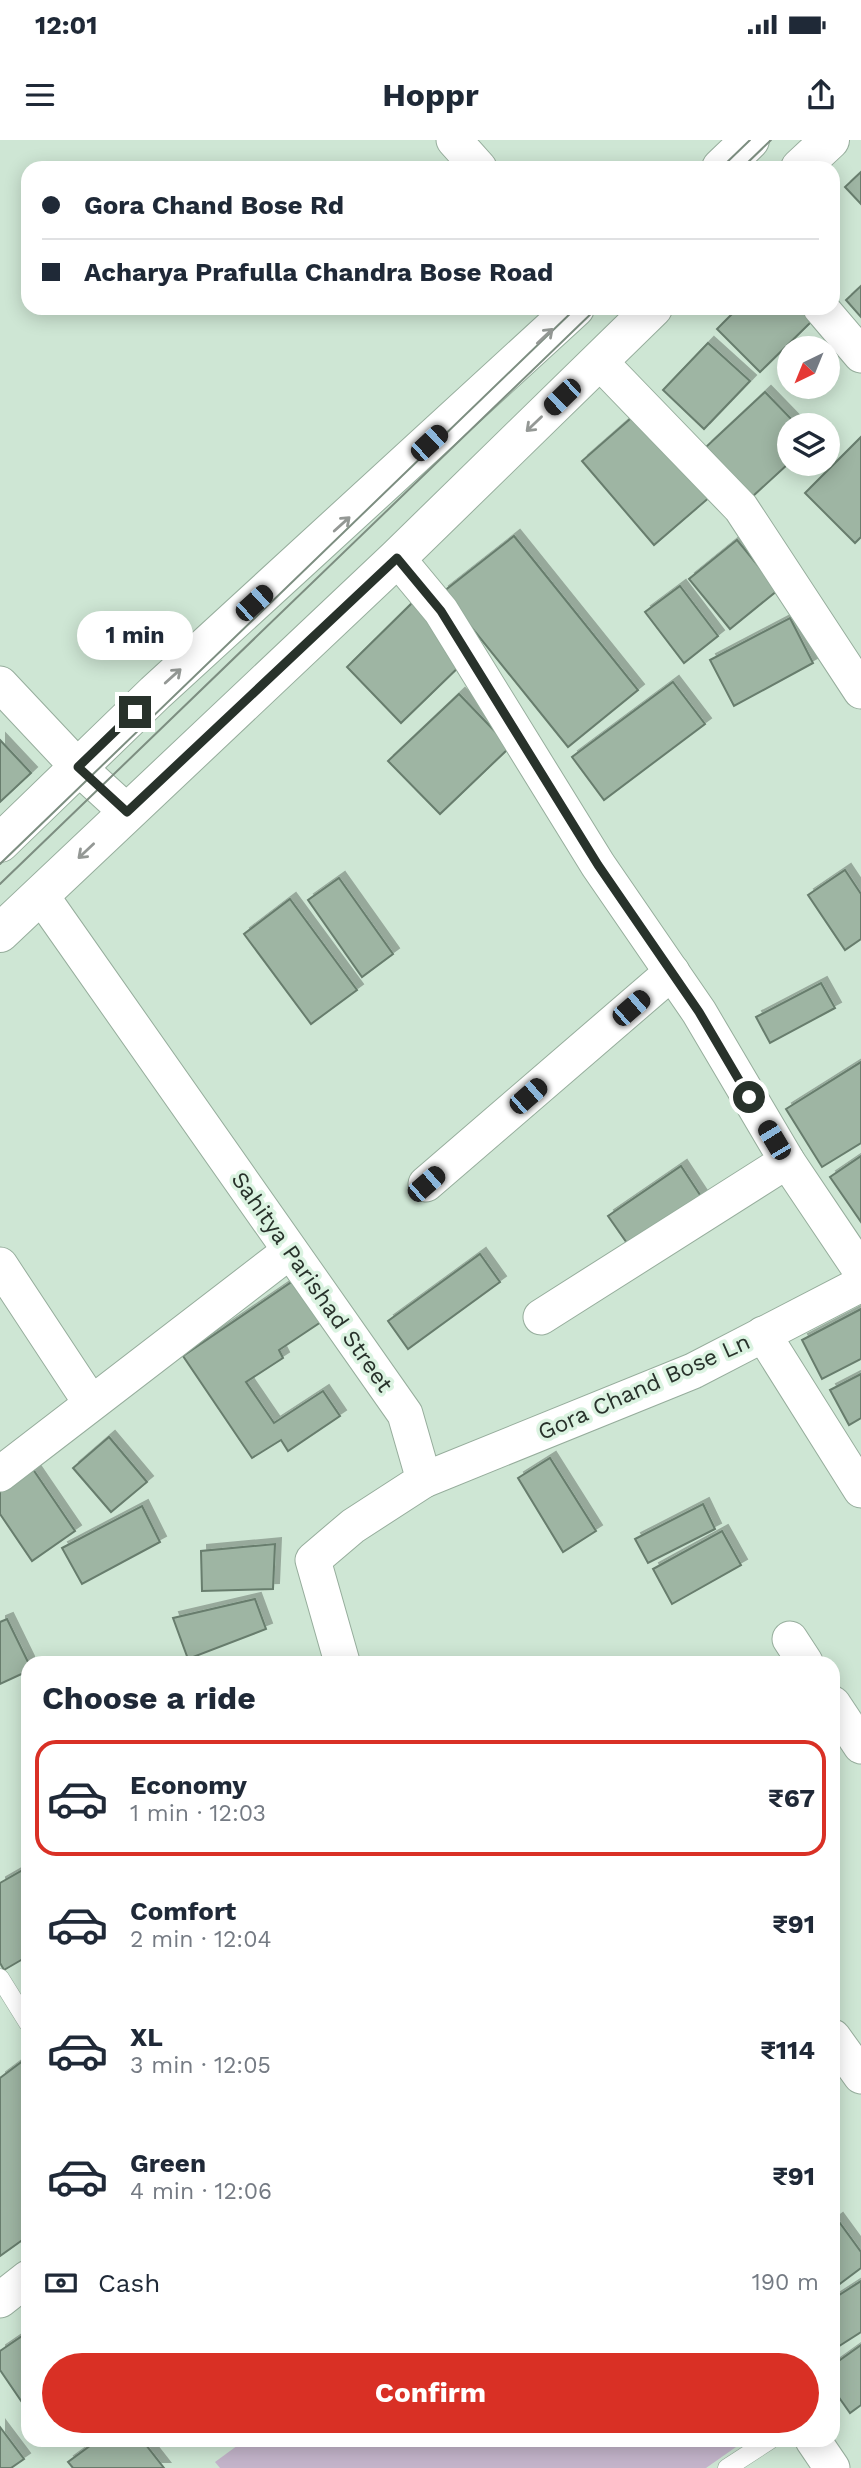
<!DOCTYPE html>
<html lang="en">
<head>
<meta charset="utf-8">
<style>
  body { margin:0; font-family:"Work Sans",sans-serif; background:#f6f6f7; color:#1f2937; height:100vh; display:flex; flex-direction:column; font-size:26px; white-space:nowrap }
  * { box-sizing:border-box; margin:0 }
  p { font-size:23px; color:#747a83 }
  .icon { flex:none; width:38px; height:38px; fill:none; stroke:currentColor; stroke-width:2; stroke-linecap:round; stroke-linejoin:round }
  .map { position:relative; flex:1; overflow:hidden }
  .panel { position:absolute; left:21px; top:1516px; width:819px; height:791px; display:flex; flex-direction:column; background:#fff; border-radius:21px; box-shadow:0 4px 18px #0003 }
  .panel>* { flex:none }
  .banner { position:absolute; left:21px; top:21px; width:819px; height:154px; border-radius:21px; box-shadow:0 4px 18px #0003; display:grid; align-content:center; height:154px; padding:0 21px; background:#fff }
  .needle { width:46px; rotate:223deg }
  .fabs { position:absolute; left:777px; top:196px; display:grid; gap:14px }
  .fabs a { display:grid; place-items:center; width:63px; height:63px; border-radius:50%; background:#fff; box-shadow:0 4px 18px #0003; font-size:35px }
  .end { position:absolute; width:32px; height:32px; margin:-16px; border:9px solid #28322b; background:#fff; box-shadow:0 0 0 4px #fff }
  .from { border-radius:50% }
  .bubble { position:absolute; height:49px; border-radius:24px; background:#fff; box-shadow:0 4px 18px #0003; font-size:23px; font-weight:700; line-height:49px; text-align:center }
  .car { position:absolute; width:21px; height:42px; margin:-21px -10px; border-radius:9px; box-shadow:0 0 5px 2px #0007; background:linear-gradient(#222 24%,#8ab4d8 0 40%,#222 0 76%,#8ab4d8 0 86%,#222 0) }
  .banner b { display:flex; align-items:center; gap:24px; height:66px; font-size:26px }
  .banner b+b { border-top:2px solid #e0e1e3 }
  .banner i { width:18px; height:18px; background:#1f2937 }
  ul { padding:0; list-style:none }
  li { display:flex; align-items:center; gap:21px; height:116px; margin:0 14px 10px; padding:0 7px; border:4px solid transparent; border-radius:21px }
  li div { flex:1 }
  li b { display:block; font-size:26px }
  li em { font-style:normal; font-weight:700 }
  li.selected { border-color:#d93025 }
  li>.icon { width:63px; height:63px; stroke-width:1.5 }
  h2 { padding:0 21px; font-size:32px; line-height:84px }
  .pay { display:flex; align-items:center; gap:18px; height:77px; padding:0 21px; font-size:26px }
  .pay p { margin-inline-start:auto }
  .button { display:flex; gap:14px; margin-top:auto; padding:14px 21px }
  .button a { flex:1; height:80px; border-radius:42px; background:#d93025; color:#fff; font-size:28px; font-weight:700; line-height:80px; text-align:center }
  .status { display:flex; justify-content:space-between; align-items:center; height:49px; padding:0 35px; background:#fff; direction:ltr }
  .status svg { height:19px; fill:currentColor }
  header { display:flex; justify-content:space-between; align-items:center; height:91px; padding:0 21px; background:#fff; font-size:32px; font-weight:700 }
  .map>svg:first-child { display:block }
</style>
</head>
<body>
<div class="status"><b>12:01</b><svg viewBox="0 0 49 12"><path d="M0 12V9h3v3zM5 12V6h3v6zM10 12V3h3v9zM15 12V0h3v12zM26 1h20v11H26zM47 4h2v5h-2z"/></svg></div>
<header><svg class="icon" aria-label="menu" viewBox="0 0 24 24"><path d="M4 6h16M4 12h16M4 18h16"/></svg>Hoppr<svg class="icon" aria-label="share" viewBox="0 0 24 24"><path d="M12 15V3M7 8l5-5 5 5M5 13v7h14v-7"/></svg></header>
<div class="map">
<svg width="861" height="2328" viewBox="0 0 861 2328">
  <defs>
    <filter id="shadow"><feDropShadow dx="6" dy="-6" stdDeviation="0" flood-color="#0004"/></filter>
  </defs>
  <rect width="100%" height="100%" fill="#cee6d4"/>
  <polygon fill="#c4b5cb" points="245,2300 746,2300 706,2328 220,2328 215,2322"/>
  <g fill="#9eb5a3" stroke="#677d6d" stroke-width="2" filter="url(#shadow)">
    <polygon points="861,32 861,64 845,47"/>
    <polygon points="861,146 861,177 846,160"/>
    <polygon points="738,168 801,168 813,180 760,232 717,189"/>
    <polygon points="708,203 750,241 704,289 663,250"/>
    <polygon points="765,252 797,285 789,285 789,323 752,357 706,307"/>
    <polygon points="638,272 711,356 654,405 582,321"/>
    <polygon points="861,297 861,397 855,403 805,353"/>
    <polygon points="514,396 638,550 568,607 443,452"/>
    <polygon points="737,400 778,450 730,489 689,439"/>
    <polygon points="680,446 718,496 684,523 645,472"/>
    <polygon points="412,463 467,519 401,583 347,527"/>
    <polygon points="790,478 813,523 734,566 710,520"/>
    <polygon points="673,542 705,584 604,660 572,617"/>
    <polygon points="459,554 510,607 440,674 388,621"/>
    <polygon points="0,600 31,633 0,662"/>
    <polygon points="845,730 861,754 861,799 845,810 808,755"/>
    <polygon points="339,738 393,814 362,837 308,760"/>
    <polygon points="290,759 357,850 311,884 244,794"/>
    <polygon points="821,843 835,868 770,903 756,877"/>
    <polygon points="861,922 861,1003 822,1027 786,969"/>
    <polygon points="861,1016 861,1082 830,1037"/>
    <polygon points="681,1026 706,1064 634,1113 608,1076"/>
    <polygon points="480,1114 500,1142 408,1209 388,1181"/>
    <polygon points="293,1141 321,1182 279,1210 283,1218 246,1242 274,1283 323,1251 340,1276 288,1311 281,1300 252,1318 183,1216"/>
    <polygon points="861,1169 861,1219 822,1239 802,1200"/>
    <polygon points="861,1234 861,1278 849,1285 830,1250"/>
    <polygon points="109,1297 147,1342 111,1372 73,1328"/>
    <polygon points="550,1318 596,1391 563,1412 518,1338"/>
    <polygon points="28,1322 75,1391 32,1421 0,1374 0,1340"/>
    <polygon points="703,1364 715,1389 648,1423 635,1399"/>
    <polygon points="142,1366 160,1402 82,1444 62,1408"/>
    <polygon points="722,1391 741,1425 672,1464 653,1429"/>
    <polygon points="275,1404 273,1449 202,1451 201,1411"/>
    <polygon points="255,1459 266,1489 188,1519 173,1478"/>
    <polygon points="7,1479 28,1522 28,1531 0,1544 0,1482"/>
    <polygon points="28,1727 28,1816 4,1830 0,1823 0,1743"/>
    <polygon points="28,1917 28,2096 0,2116 0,1938"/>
    <polygon points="837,2079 861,2112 861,2128 833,2149 833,2082"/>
    <polygon points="861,2141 861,2192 833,2210 833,2159"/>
    <polygon points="28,2192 28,2271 0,2230 0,2211"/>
    <polygon points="861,2205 861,2265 850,2273 833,2249 833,2225"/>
    <polygon points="0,2287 24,2319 11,2328 0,2328"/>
    <polygon points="98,2300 142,2300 164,2328 73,2328 68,2322"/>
  </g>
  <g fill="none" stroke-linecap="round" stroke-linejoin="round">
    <defs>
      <g id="lane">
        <polyline points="0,1838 28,1883"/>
        <polyline points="727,2328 770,2300"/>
      </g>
      <g id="street">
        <polyline points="454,0 479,28"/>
        <polyline points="821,168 861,215"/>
        <polyline points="599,221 741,368 861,551"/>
        <polyline points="397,418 441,471 598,725 699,872 787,1021 861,1131"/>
        <polyline points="0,544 78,627 127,672"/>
        <polyline points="40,754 405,1274 424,1340 353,1386 313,1420 342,1522"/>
        <polyline points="426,1044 672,832"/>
        <polyline points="0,1125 91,1263"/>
        <polyline points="541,1177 787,1021"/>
        <polyline points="763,1194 861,1350"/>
        <polyline points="0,1334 290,1111"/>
        <polyline points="424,1340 693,1231 861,1144"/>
        <polyline points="790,1499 805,1522"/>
        <polyline points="833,1564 861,1606"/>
        <polyline points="833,1897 861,1936"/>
        <polyline points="0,2160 28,2138"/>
        <polyline points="813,2300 832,2328"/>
      </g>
      <g id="primary">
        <polyline points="721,28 750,0"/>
        <polyline points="800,28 830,0"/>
        <polyline points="0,703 155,553 575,168"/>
        <polyline points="0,793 397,418 653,168"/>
      </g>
    </defs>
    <use href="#lane" stroke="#96ad9c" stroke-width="19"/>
    <use href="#street" stroke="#96ad9c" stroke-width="37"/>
    <use href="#primary" stroke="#96ad9c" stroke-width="40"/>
    <use href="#lane" stroke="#fff" stroke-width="18"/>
    <use href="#street" stroke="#fff" stroke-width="35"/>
    <use href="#primary" stroke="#fff" stroke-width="38"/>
    <g stroke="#7d8e81" stroke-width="2">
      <polyline points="721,28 750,0"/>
      <polyline points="742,28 771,0"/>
      <polyline points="0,724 576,168"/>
      <polyline points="0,744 597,168"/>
    </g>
  </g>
  <defs><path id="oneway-shaft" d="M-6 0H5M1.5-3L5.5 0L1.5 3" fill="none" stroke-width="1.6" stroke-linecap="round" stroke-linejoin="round" transform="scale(1.75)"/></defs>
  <g stroke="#949895">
    <use href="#oneway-shaft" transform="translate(545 196) rotate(-43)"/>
    <use href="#oneway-shaft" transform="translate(534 284) rotate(136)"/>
    <use href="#oneway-shaft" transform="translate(342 384) rotate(-42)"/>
    <use href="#oneway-shaft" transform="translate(173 536) rotate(-42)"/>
    <use href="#oneway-shaft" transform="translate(86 711) rotate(137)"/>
  </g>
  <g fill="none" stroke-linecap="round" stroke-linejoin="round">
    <polyline stroke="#28322b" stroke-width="9" points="135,572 78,627 127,672 397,418 441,471 598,725 699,872 749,957"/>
  </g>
  <g text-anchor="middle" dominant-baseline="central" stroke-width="7" stroke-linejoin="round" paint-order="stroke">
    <g font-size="23" fill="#28322b" stroke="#dbf3e1">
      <text transform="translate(312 1142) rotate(55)">Sahitya Parishad Street</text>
      <text transform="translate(644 1247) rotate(-24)">Gora Chand Bose Ln</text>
    </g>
  </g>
</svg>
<div class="fabs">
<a><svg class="needle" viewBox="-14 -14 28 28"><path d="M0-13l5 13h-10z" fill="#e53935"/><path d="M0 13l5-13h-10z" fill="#747a83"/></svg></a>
<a><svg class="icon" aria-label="layers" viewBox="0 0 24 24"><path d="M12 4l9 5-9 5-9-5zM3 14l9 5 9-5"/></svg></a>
</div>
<i class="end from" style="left:749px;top:957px"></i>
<i class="end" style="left:135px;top:572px"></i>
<div class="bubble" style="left:77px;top:471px;width:116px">1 min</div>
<i class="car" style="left:562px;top:257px;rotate:226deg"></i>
<i class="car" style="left:429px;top:303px;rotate:47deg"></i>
<i class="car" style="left:254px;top:463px;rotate:48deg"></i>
<i class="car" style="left:631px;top:868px;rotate:49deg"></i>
<i class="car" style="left:528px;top:956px;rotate:49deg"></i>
<i class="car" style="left:774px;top:1000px;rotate:329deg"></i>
<i class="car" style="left:426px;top:1044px;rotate:49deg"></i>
<div class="banner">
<b><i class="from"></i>Gora Chand Bose Rd</b>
<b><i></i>Acharya Prafulla Chandra Bose Road</b>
</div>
<section class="panel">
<h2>Choose a ride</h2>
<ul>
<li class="selected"><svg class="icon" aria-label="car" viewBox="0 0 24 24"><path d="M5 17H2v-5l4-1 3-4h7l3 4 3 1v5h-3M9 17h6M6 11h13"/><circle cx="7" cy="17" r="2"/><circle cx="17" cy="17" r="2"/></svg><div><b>Economy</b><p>1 min · 12:03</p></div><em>₹67</em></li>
<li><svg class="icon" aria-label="car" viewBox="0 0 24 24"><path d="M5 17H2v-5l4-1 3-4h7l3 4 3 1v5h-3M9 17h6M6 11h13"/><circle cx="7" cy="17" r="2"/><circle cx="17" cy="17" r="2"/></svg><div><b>Comfort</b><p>2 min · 12:04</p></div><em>₹91</em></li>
<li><svg class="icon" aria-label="car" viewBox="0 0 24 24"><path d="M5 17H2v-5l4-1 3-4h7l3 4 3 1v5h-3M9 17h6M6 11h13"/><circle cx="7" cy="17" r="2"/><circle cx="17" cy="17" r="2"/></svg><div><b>XL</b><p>3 min · 12:05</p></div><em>₹114</em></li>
<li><svg class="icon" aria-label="car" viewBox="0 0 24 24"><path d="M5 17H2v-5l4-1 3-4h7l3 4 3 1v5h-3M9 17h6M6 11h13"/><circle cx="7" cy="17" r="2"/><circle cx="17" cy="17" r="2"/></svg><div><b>Green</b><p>4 min · 12:06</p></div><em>₹91</em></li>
</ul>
<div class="pay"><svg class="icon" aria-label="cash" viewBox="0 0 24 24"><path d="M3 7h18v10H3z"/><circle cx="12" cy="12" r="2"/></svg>Cash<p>190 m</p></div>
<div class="button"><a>Confirm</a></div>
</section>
</div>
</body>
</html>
